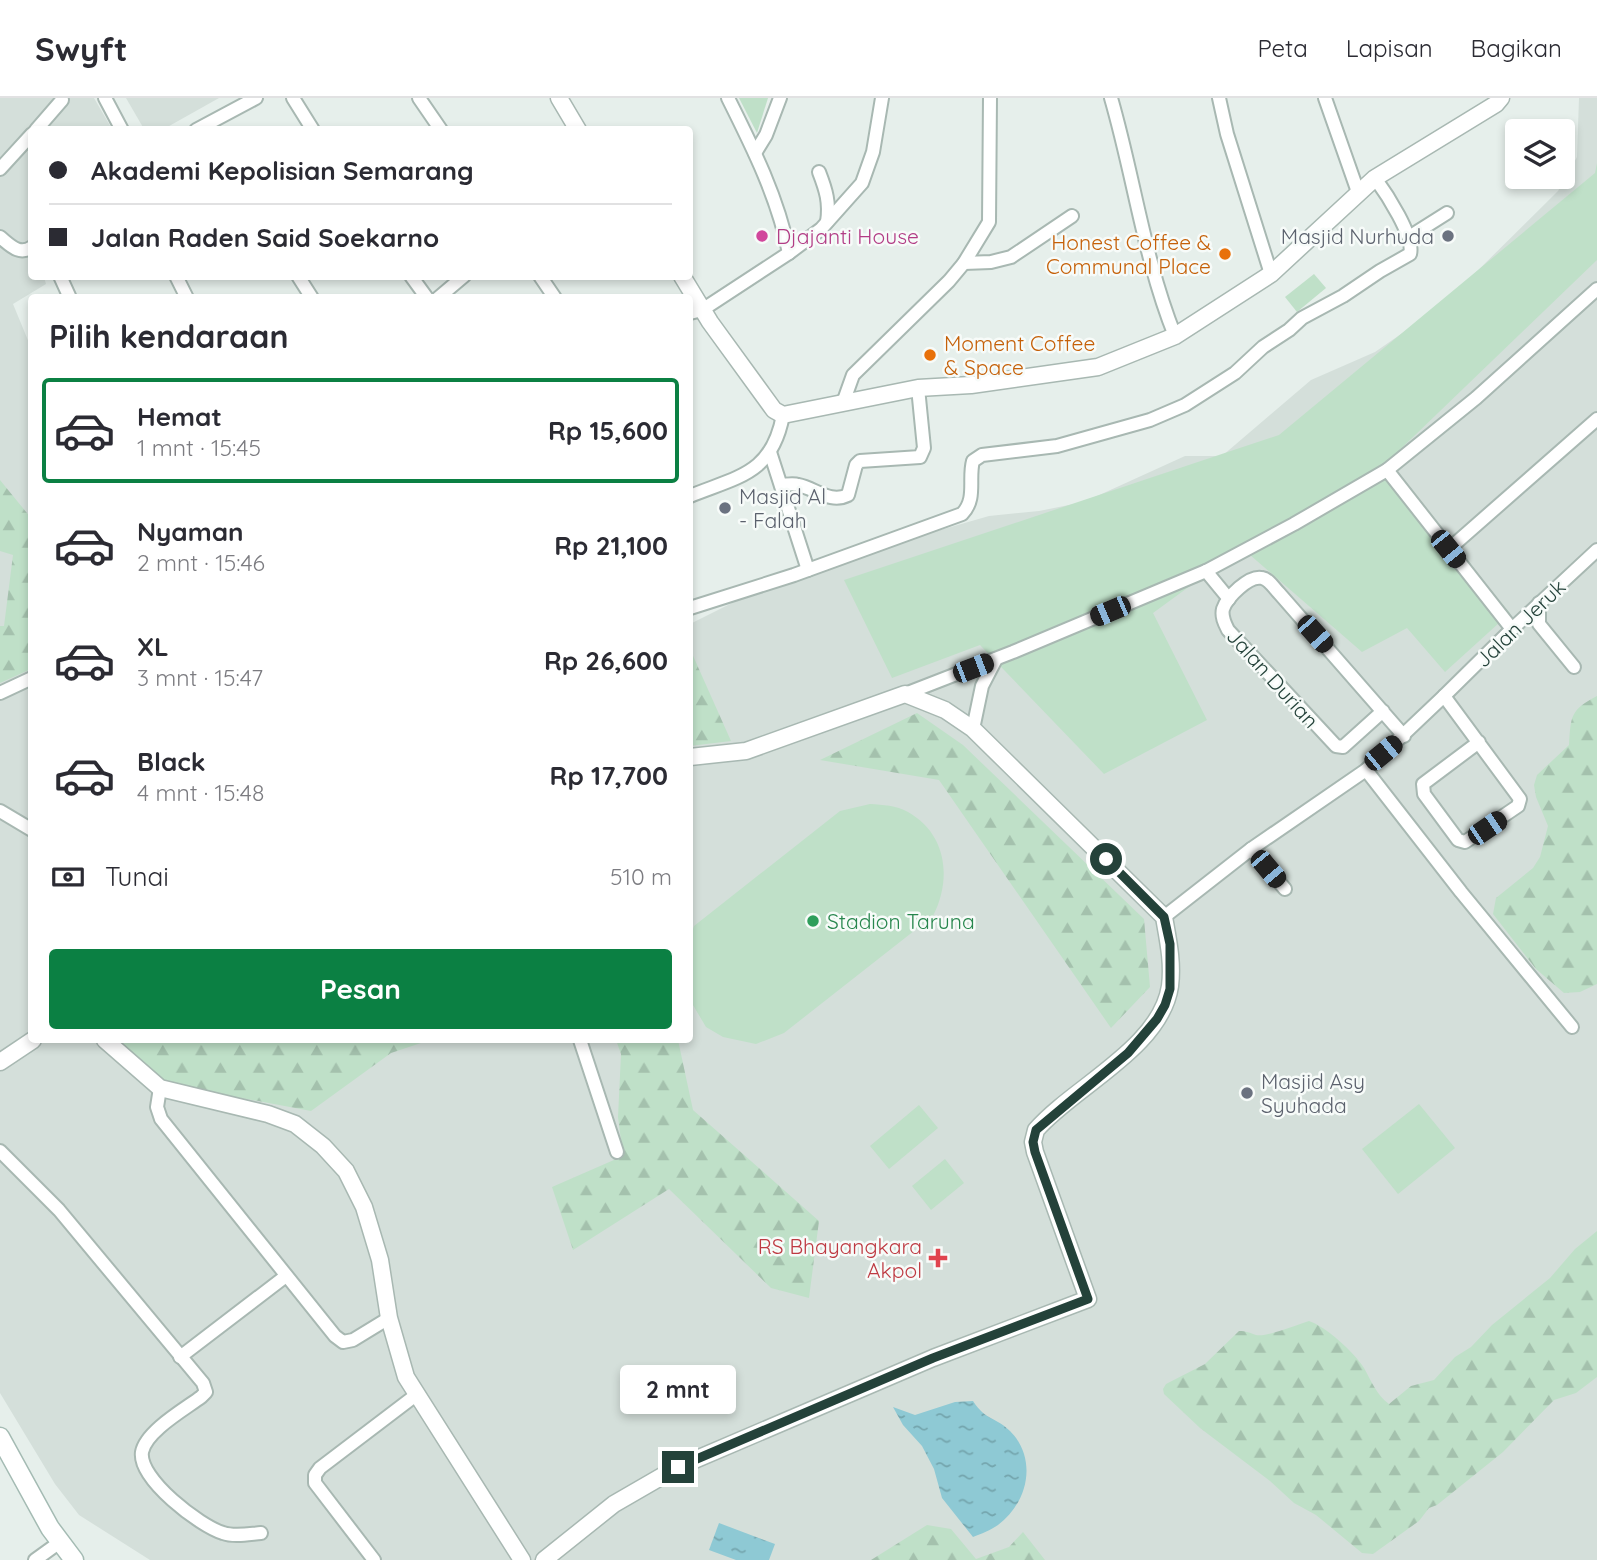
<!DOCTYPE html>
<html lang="id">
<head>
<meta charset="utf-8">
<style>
  body { margin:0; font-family:Quicksand,sans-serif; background:#f2f2f3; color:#2b2b33; height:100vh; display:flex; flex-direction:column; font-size:26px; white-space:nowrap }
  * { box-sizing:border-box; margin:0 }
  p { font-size:23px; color:#7c7c81 }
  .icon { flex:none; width:38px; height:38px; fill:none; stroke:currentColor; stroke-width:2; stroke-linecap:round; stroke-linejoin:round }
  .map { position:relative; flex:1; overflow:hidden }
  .details { position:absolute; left:28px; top:196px; width:665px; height:749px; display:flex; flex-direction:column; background:#fff; border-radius:7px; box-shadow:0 4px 10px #0003 }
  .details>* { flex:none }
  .top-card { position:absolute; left:28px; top:28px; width:665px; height:154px; border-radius:7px; box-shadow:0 4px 10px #0003; display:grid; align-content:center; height:154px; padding:0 21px; background:#fff }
  .buttons { position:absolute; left:1505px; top:21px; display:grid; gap:14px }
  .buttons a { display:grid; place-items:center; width:70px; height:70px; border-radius:7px; background:#fff; box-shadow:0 4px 10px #0003; font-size:35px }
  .end { position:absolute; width:32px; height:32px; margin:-16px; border:9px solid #24423a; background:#fff; box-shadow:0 0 0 4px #fff }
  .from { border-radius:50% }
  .bubble { position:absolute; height:49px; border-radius:7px; background:#fff; box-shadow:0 4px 10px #0003; font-size:23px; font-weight:800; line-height:49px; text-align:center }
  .car { position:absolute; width:21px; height:42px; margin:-21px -10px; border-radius:9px; box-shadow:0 0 5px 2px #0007; background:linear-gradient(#222 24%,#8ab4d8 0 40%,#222 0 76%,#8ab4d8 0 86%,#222 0) }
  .top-card b { display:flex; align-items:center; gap:24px; height:66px; font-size:26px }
  .top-card b+b { border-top:2px solid #e1e1e2 }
  .top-card i { width:18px; height:18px; background:#2b2b33 }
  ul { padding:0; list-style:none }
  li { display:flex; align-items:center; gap:21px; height:105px; margin:0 14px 10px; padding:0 7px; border:4px solid transparent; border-radius:7px }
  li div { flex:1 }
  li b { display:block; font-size:26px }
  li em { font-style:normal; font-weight:800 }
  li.on { border-color:#0b8043 }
  li>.icon { width:63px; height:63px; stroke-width:1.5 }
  h2 { padding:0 21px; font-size:32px; line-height:84px }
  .pay { display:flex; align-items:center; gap:18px; height:77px; padding:0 21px; font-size:26px }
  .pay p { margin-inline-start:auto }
  .action { display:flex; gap:14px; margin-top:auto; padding:14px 21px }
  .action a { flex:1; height:80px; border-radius:7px; background:#0b8043; color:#fff; font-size:28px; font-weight:800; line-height:80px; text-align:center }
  header { display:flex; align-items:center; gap:42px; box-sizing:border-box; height:98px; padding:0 35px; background:#fff; border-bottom:2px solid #e1e1e2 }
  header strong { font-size:33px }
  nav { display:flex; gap:38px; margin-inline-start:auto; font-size:24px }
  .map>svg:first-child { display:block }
</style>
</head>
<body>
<header>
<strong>Swyft</strong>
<nav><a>Peta</a><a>Lapisan</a><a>Bagikan</a></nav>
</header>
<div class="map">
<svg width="1597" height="1462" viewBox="0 0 1597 1462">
  <defs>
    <pattern id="forest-firs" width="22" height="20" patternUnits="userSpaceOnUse" patternTransform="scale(1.75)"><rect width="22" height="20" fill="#bfe0c8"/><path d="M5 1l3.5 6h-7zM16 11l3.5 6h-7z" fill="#a4c1ad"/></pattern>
    <pattern id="water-ripples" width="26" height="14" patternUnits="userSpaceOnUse" patternTransform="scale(1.75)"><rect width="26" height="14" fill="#8ec9d4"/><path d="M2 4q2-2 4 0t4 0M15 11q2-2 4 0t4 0" fill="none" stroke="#74a5ad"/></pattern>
  </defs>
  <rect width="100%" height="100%" fill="#e6efeb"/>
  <g fill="#d4dfda">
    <polygon points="0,0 94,0 112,31 32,32 32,178 44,179 46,186 13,206 32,252 32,942 690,942 690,526 738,502 878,450 989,418 1039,413 1084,404 1185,358 1222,358 1311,282 1375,254 1443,207 1558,93 1577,59 1579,0 1597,0 1597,1462 150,1462 79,1417 55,1386 0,1295"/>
    <polygon points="126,0 219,0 162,32 144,31"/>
  </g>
  <g fill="#bfe0c8">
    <polygon points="739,0 768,0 757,35"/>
    <polygon points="1597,65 1597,162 1384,367 1510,515 1445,574 1407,530 1362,554 1242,450 1153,515 1207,622 1104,676 980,547 892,580 844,482 1279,337 1595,75"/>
    <polygon points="1314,176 1326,190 1297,214 1285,199"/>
    <path d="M870,706C883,707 896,707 908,714C947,736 952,781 933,818L784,935L756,946L723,939L706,929L690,902V840L694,828L840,713Z"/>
    <polygon points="1419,1006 1455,1050 1398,1096 1362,1051"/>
    <polygon points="919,1007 938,1030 889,1071 870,1048"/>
    <polygon points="945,1061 964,1085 931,1112 912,1088"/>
  </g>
  <g fill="url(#forest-firs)">
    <polygon points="0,382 31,420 31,571 0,585 0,528 4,528 13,457 0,453"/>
    <polygon points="690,551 731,643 690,648"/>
    <path d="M1597,598V886L1580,894L1564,895L1536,871L1493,816L1496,800L1533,770L1540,759L1548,728L1536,699L1534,687L1537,677L1569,647C1571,618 1570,612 1597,598Z"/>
    <polygon points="917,615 963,647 1144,821 1150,889 1111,930 939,682 820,662"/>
    <polygon points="118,942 430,942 391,955 311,1013 162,985"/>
    <polygon points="616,942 678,942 693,1012 819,1123 809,1200 771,1190 669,1091 573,1152 552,1089 623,1058 618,1019 621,956"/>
    <path d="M1597,1133V1279L1576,1295L1554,1302L1503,1354L1437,1407L1429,1410L1419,1423L1373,1456L1362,1455L1316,1417L1294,1405L1270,1383L1200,1330L1164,1296L1163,1291L1166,1286L1205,1266L1239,1233C1246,1233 1250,1235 1256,1237C1268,1239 1296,1227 1309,1223C1325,1228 1355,1255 1364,1270C1372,1284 1376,1296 1389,1306L1411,1288L1434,1282L1455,1259L1471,1249L1492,1227L1550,1180L1575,1151Z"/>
    <polygon points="927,1427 951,1431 976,1461 1009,1449 1023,1434 1045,1462 871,1462"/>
  </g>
  <g fill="url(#water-ripples)">
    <path d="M973,1303C987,1324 995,1318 1010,1333C1038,1361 1028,1405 998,1427C991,1432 981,1436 973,1439L942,1400L934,1371L922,1348L903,1327L893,1309L915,1317L955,1304Z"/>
    <polygon points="719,1425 775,1446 769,1462 736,1462 709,1452"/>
  </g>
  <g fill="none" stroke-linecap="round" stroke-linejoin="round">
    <defs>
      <g id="minor">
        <polyline points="105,0 122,32"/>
        <polyline points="293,0 313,32"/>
        <polyline points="419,0 441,32"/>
        <path d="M728,0C753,50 778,100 789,155"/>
        <path d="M1111,0C1134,79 1144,161 1175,238"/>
        <polyline points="1219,0 1227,36 1271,176"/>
        <polyline points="1325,0 1358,94"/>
        <polyline points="36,32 62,2"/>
        <polyline points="196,32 256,0"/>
        <polyline points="755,55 766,37 780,0"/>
        <polyline points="0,71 32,36"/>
        <path d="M819,74C826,92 830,105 827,124"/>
        <path d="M0,139C10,147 19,158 32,149"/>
        <polyline points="1409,139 1447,115"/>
        <polyline points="964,165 991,164 1011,159 1072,118"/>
        <polyline points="60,178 70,200"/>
        <polyline points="176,178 187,200"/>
        <polyline points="298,178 312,200"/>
        <polyline points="411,178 427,200"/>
        <polyline points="540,178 555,200"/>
        <polyline points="438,200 464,178"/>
        <polyline points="690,215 702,212 789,155 821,131 862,85 873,54 882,0"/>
        <polyline points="843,305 853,277 949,183 964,165 989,124 990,0"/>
        <polyline points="770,354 808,472"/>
        <polyline points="1387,372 1512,531"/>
        <path d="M781,387C786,387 793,385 798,387C815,390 830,406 848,397L856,367L860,363L920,359L924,350L918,290"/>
        <path d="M690,398C739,378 772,376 783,317"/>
        <polyline points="1449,451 1597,321"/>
        <polyline points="1206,473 1229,501"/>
        <polyline points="1539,505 1539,526 1574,569"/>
        <path d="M690,510L794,477L962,416C977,401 968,381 973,363L982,357L1057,348L1150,322L1185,307L1235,275L1263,249L1289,232L1302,220L1343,198L1380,173L1410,156C1415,139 1386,95 1375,80"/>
        <polyline points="0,595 32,580"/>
        <polyline points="905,596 1013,554 1206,473 1294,426 1387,372 1476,300 1597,191"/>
        <polyline points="1444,598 1512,531 1597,452"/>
        <path d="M1383,613L1343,649L1336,648L1228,532C1225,526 1221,519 1223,511C1227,499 1249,477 1262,480C1269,481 1274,490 1279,495L1404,638"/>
        <polyline points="973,631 982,588 996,561"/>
        <polyline points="1479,644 1423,686 1424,696 1458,742 1465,744 1518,708 1520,701 1444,598 1366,672 1461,794 1572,929"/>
        <polyline points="0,713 32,732"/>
        <polyline points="1251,751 1285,791"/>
        <polyline points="1164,819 1251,751 1366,672"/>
        <polyline points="580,942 617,1054"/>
        <polyline points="160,990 157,1009 161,1021 335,1238 343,1244 353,1242 389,1220"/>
        <path d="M0,1053L59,1112L203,1285L206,1294L201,1299C185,1311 146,1333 142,1354C138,1381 200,1428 223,1435C234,1439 249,1436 261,1435"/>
        <polyline points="180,1259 286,1178"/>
        <polyline points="35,1462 60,1444"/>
        <polyline points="374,1462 315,1385 315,1377 320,1370 416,1297"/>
      </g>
      <g id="tertiary">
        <polyline points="559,0 578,32"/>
        <polyline points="682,178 710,224 774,312 783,317 918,290 971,287 1098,269 1175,238 1271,176 1375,80 1496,6 1501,0"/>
        <polyline points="105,942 160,990 268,1016 295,1026 323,1048 346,1073 364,1109 380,1162 389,1220 406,1279 522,1462"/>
        <polyline points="0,964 33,942"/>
        <path d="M544,1462L614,1406L678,1369L933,1260L1088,1201L1035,1054L1033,1044L1036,1032C1073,989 1161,950 1170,888C1173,864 1168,842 1164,819L973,631L945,612L905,596L746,653L690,659"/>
      </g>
      <polyline id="secondary" points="0,1339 50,1430 74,1462"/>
    </defs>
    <use href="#minor" stroke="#a8b8b2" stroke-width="16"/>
    <use href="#tertiary" stroke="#a8b8b2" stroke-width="19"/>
    <use href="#secondary" stroke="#a4bbb3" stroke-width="21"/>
    <use href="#minor" stroke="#fff" stroke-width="12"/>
    <use href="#tertiary" stroke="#fff" stroke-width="16"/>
    <use href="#secondary" stroke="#fff" stroke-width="18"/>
  </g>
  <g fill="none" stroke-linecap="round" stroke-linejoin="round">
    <polyline stroke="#24423a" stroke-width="9" points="678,1369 933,1260 1088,1201 1035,1054 1033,1044 1036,1032 1128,955 1157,921 1165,907 1170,891 1170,846 1164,819 1106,761"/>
  </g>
  <circle fill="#d1479c" stroke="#f7fbf9" stroke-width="2.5" cx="762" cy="138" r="7"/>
  <g fill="#6b7280" stroke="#f7fbf9" stroke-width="2.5">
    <circle cx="1448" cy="138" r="7"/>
    <circle cx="725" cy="410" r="7"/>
    <circle cx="1247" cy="995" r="7"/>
  </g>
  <g fill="#e8710a" stroke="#f7fbf9" stroke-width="2.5">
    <circle cx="1225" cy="156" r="7"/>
    <circle cx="930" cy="257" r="7"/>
  </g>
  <circle fill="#2e9e5b" stroke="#f7fbf9" stroke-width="2.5" cx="813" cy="823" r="7"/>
  <path fill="#e0444e" stroke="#f7fbf9" stroke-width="2.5" d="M934.5 1149.5h7v7h7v7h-7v7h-7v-7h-7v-7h7z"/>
  <g text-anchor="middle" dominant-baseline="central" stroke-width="5" stroke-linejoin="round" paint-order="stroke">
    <g font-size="21" fill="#b23c85" stroke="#f7fbf9" text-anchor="start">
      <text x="776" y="138">Djajanti House</text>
    </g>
    <g font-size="21" fill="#5b616d" stroke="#f7fbf9" text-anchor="start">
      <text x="1434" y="138" text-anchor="end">Masjid Nurhuda</text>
      <text x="739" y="398">Masjid Al<tspan x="739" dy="24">- Falah</tspan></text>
      <text x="1261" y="983">Masjid Asy<tspan x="1261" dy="24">Syuhada</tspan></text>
    </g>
    <g font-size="21" fill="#c56008" stroke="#f7fbf9" text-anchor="end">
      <text x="1211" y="144">Honest Coffee &amp;<tspan x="1211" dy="24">Communal Place</tspan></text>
      <text x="944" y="245" text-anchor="start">Moment Coffee<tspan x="944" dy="24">&amp; Space</tspan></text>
    </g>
    <g font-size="21" fill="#24423a" stroke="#f7fbf9">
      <text transform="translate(1520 525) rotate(-44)">Jalan Jeruk</text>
      <text transform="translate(1273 580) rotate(48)">Jalan Durian</text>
    </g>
    <g font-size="21" fill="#27864d" stroke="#f7fbf9" text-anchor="start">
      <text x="827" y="823">Stadion Taruna</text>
    </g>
    <g font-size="21" fill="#be3a42" stroke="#f7fbf9" text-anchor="end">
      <text x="922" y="1148">RS Bhayangkara<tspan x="922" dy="24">Akpol</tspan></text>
    </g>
  </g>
</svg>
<div class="buttons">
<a><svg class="icon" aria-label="layers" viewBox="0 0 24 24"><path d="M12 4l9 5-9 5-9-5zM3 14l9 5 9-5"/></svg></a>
</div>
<i class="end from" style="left:1106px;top:761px"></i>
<i class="end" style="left:678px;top:1369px"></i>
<div class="bubble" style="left:620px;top:1267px;width:116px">2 mnt</div>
<i class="car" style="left:1448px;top:451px;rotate:141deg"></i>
<i class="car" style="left:1110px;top:513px;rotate:247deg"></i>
<i class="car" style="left:1315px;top:536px;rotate:138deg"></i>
<i class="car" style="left:973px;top:570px;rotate:69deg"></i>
<i class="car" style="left:1383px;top:655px;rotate:51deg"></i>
<i class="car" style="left:1487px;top:730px;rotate:56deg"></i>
<i class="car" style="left:1268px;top:771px;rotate:140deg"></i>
<div class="top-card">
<b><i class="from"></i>Akademi Kepolisian Semarang</b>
<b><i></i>Jalan Raden Said Soekarno</b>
</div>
<section class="details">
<h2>Pilih kendaraan</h2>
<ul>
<li class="on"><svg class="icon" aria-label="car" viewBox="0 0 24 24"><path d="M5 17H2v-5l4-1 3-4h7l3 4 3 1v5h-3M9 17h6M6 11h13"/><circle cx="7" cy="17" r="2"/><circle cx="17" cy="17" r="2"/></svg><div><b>Hemat</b><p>1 mnt · 15:45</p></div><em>Rp 15,600</em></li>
<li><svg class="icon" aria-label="car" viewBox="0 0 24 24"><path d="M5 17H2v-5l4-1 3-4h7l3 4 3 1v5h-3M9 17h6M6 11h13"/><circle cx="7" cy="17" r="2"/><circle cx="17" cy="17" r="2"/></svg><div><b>Nyaman</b><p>2 mnt · 15:46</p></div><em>Rp 21,100</em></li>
<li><svg class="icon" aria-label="car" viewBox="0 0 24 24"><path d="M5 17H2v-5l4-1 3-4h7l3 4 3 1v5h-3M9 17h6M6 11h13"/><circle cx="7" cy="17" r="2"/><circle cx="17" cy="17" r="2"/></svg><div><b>XL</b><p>3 mnt · 15:47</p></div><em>Rp 26,600</em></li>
<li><svg class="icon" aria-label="car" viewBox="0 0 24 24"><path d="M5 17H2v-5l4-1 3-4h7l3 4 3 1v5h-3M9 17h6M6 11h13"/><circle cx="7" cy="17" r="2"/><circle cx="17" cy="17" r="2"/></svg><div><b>Black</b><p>4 mnt · 15:48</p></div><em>Rp 17,700</em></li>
</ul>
<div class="pay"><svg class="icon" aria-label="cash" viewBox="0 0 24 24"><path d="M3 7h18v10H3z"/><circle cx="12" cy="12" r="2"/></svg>Tunai<p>510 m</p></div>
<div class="action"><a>Pesan</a></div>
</section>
</div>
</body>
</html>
